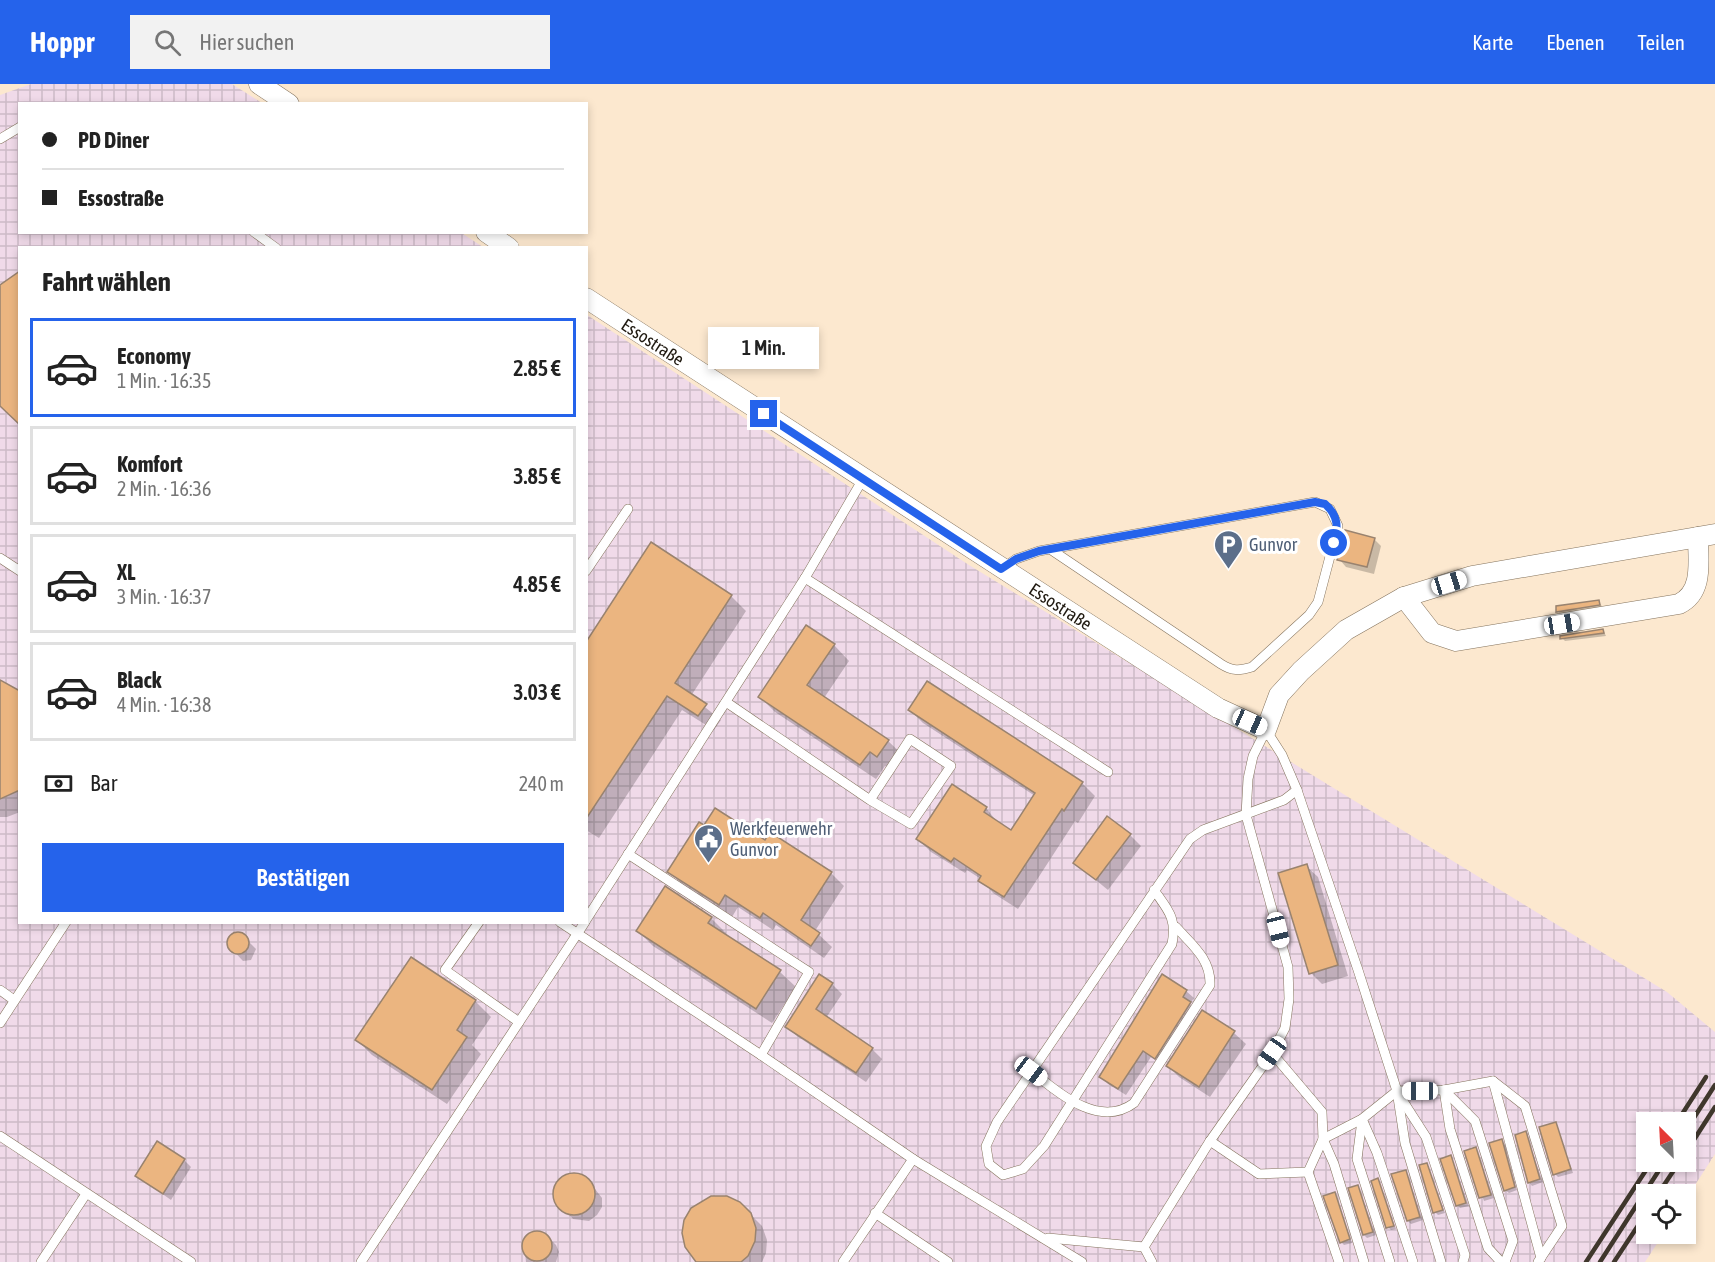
<!DOCTYPE html>
<html lang="de">
<head>
<meta charset="utf-8">
<style>
  body { margin:0; font-family:"Asap Condensed",sans-serif; background:#f2f2f2; color:#222; height:100vh; display:flex; flex-direction:column; font-size:22px; white-space:nowrap }
  * { box-sizing:border-box; margin:0 }
  p { font-size:20px; color:#767676 }
  .icon { flex:none; width:33px; height:33px; fill:none; stroke:currentColor; stroke-width:2; stroke-linecap:round; stroke-linejoin:round }
  .map { position:relative; flex:1; overflow:hidden }
  .details { position:absolute; left:18px; top:162px; width:570px; height:678px; display:flex; flex-direction:column; background:#fff; border-radius:0px; box-shadow:0 3px 9px #0003 }
  .details>* { flex:none }
  .guide { position:absolute; left:18px; top:18px; width:570px; height:132px; border-radius:0px; box-shadow:0 3px 9px #0003; display:grid; align-content:center; height:132px; padding:0 24px; background:#fff }
  .needle { width:39px; rotate:336deg }
  .tools { position:absolute; left:1636px; top:1028px; display:grid; gap:12px }
  .tools a { display:grid; place-items:center; width:60px; height:60px; border-radius:0px; background:#fff; box-shadow:0 3px 9px #0003; font-size:30px }
  .end { position:absolute; width:27px; height:27px; margin:-14px; border:8px solid #2563eb; background:#fff; box-shadow:0 0 0 3px #fff }
  .from { border-radius:50% }
  .bubble { position:absolute; height:42px; border-radius:0px; background:#fff; box-shadow:0 3px 9px #0003; font-size:20px; font-weight:600; line-height:42px; text-align:center }
  .car { position:absolute; width:18px; height:36px; margin:-18px -9px; border-radius:8px; box-shadow:0 0 4px 2px #0007; background:linear-gradient(#fff 24%,#345 0 40%,#fff 0 76%,#345 0 86%,#fff 0) }
  .guide b { display:flex; align-items:center; gap:21px; height:57px; font-size:22px }
  .guide b+b { border-top:2px solid #e0e0e0 }
  .guide i { width:15px; height:15px; background:#222 }
  ul { padding:0; list-style:none }
  li { display:flex; align-items:center; gap:18px; height:99px; margin:0 12px 9px; padding:0 12px; border:3px solid #e0e0e0; border-radius:0px }
  li div { flex:1 }
  li b { display:block; font-size:22px }
  li em { font-style:normal; font-weight:600 }
  li.current { border-color:#2563eb }
  li>.icon { width:54px; height:54px; stroke-width:1.5 }
  h2 { padding:0 24px; font-size:27px; line-height:72px }
  .pay { display:flex; align-items:center; gap:15px; height:66px; padding:0 24px; font-size:22px }
  .pay p { margin-inline-start:auto }
  .cta { display:flex; gap:12px; margin-top:auto; padding:12px 24px }
  .cta a { flex:1; height:69px; border-radius:0px; background:#2563eb; color:#fff; font-size:24px; font-weight:600; line-height:69px; text-align:center }
  header { display:flex; align-items:center; gap:36px; box-sizing:border-box; height:84px; padding:0 30px; background:#2563eb; color:#fff }
  header strong { font-size:28px }
  nav { display:flex; gap:33px; margin-inline-start:auto; font-size:21px }
  .search { width:420px; height:54px; background:#f2f2f2; display:flex; align-items:center; gap:15px; box-sizing:border-box; padding:0 21px; border-radius:0px; color:#767676; font-size:22px }
  .map>svg:first-child { display:block }
</style>
</head>
<body>
<header>
<strong>Hoppr</strong>
<div class="search"><svg class="icon" aria-label="search" viewBox="0 0 24 24"><circle cx="10" cy="10" r="6"/><path d="M15 15l6 6"/></svg>Hier suchen</div>
<nav><a>Karte</a><a>Ebenen</a><a>Teilen</a></nav>
</header>
<div class="map">
<svg width="1715" height="1178" viewBox="0 0 1715 1178">
  <defs>
    <pattern id="industrial-grid" width="8" height="8" patternUnits="userSpaceOnUse" patternTransform="scale(1.5)"><rect width="8" height="8" fill="#f0dae9"/><path d="M0 4h8M4 0v8" fill="none" stroke="#cdbac7"/></pattern>
  </defs>
  <rect width="100%" height="100%" fill="#fce8cf"/>
  <path fill="url(#industrial-grid)" fill-rule="evenodd" d="M31,0H232L262,19L20,20V148H460L483,163L20,164V838H586L587,231L969,481L1667,908L1715,948V1070L1686,1115V1110H1647V1149H1664L1645,1178H0V11ZM1647,1038H1686V1077H1647Z"/>
  <g fill="#0003">
    <polygon points="1374,455 1381,462 1374,490 1346,483 1339,475"/>
    <polygon points="652,461 731,512 746,527 691,612 721,636 714,646 682,626 599,754 586,746 586,560"/>
    <polygon points="1599,518 1603,524 1561,531 1558,527"/>
    <polygon points="1603,546 1606,552 1565,557 1562,554"/>
    <polygon points="834,561 849,577 824,614 888,657 904,672 893,687 885,682 876,695 775,628 760,613"/>
    <polygon points="0,598 20,609 20,728 7,733 0,733"/>
    <polygon points="927,599 1082,699 1095,712 1078,739 1075,737 1018,825 993,809 981,795 967,786 965,789 931,768 918,755 986,724 998,739 1012,748 1035,712 923,639 910,626"/>
    <polygon points="771,750 831,789 844,802 815,847 832,863 824,874 776,841 773,846 738,823 732,833 682,800 669,787 765,759"/>
    <polygon points="1130,751 1141,762 1108,806 1075,779"/>
    <polygon points="1306,782 1318,793 1348,892 1322,900 1311,889"/>
    <polygon points="711,834 726,849 724,851 780,888 796,903 772,939 653,862 638,847"/>
    <polygon points="241,850 256,865 251,876 243,877 229,862 230,854"/>
    <polygon points="411,875 475,917 491,933 472,961 481,970 447,1020 372,971 357,956"/>
    <polygon points="832,900 842,910 826,934 872,965 882,975 866,998 797,952 787,943"/>
    <polygon points="1186,907 1194,914 1190,920 1197,927 1162,981 1151,973 1126,1011 1108,1000 1101,992"/>
    <polygon points="1203,928 1234,949 1246,960 1210,1013 1179,993 1168,982"/>
    <polygon points="1556,1040 1573,1089 1558,1093 1555,1090"/>
    <polygon points="1525,1049 1543,1098 1532,1102 1529,1098"/>
    <polygon points="1501,1057 1505,1060 1517,1106 1509,1109 1505,1106"/>
    <polygon points="1476,1065 1494,1114 1484,1117 1466,1068"/>
    <polygon points="1451,1073 1469,1122 1460,1124 1457,1121"/>
    <polygon points="184,1076 191,1083 171,1116 137,1092"/>
    <polygon points="1427,1080 1445,1129 1438,1131 1435,1128"/>
    <polygon points="1406,1087 1423,1136 1411,1140 1408,1137"/>
    <polygon points="572,1090 588,1096 602,1114 602,1123 597,1131 589,1137 573,1135 555,1113 555,1105 564,1094"/>
    <polygon points="1378,1096 1396,1145 1391,1146 1388,1143"/>
    <polygon points="1358,1102 1376,1151 1367,1154 1364,1151"/>
    <polygon points="1335,1110 1352,1159 1344,1161 1341,1158"/>
    <polygon points="739,1119 762,1142 767,1156 766,1169 762,1178 698,1178"/>
    <polygon points="535,1148 548,1153 556,1161 559,1168 556,1178 526,1178 524,1157"/>
  </g>
  <g fill="#ebb580" stroke="#99836f" stroke-width="1.5">
    <polygon points="20,187 20,341 0,322 0,201"/>
    <polygon points="1345,446 1375,454 1367,483 1337,476"/>
    <polygon points="651,458 732,511 675,599 707,620 698,632 667,612 586,735 586,558"/>
    <polygon points="1599,516 1600,521 1556,528 1556,522"/>
    <polygon points="806,541 835,560 807,601 889,656 877,673 870,668 860,681 758,613"/>
    <polygon points="1603,545 1604,549 1560,555 1560,552"/>
    <polygon points="0,596 20,607 20,706 0,715"/>
    <polygon points="927,597 1083,698 1064,727 1062,725 1004,813 978,797 981,792 954,774 951,778 916,755 952,700 987,723 984,728 1011,746 1035,709 908,626"/>
    <polygon points="715,724 765,756 770,748 832,788 801,836 820,849 811,862 763,829 760,834 725,811 719,821 667,788 699,738 704,741"/>
    <polygon points="1107,732 1131,750 1096,796 1073,779"/>
    <polygon points="1307,780 1338,881 1309,890 1278,789"/>
    <polygon points="665,802 712,833 708,839 781,886 756,925 636,847"/>
    <circle cx="238" cy="859" r="11"/>
    <polygon points="411,873 476,916 457,946 467,953 432,1006 355,956"/>
    <polygon points="819,890 833,899 816,925 873,964 856,989 785,943"/>
    <polygon points="1162,890 1187,906 1183,913 1191,918 1155,975 1143,967 1118,1005 1099,993"/>
    <polygon points="1202,926 1235,947 1199,1003 1166,982"/>
    <polygon points="1556,1038 1571,1085 1553,1091 1539,1043"/>
    <polygon points="1526,1047 1540,1095 1528,1099 1515,1051"/>
    <polygon points="1502,1055 1515,1103 1504,1107 1489,1059"/>
    <polygon points="157,1057 185,1075 163,1110 135,1092"/>
    <polygon points="1476,1063 1491,1111 1479,1114 1464,1067"/>
    <polygon points="1451,1071 1466,1119 1456,1122 1440,1075"/>
    <polygon points="1427,1079 1443,1126 1433,1129 1419,1081"/>
    <polygon points="1406,1086 1420,1133 1407,1137 1391,1090"/>
    <circle cx="574" cy="1110" r="21"/>
    <polygon points="1378,1094 1394,1142 1386,1144 1371,1097"/>
    <polygon points="1358,1101 1373,1148 1363,1151 1348,1104"/>
    <polygon points="1335,1108 1350,1155 1340,1159 1323,1112"/>
    <polygon points="711,1112 727,1112 740,1118 751,1129 756,1144 755,1157 748,1172 741,1178 696,1178 685,1163 682,1149 684,1136 691,1124"/>
    <circle cx="537" cy="1162" r="15"/>
  </g>
  <g fill="none" stroke-linecap="round" stroke-linejoin="round">
    <defs>
      <g id="service">
        <polyline points="0,55 20,43"/>
        <polyline points="254,148 276,164"/>
        <polyline points="0,474 20,487"/>
        <path d="M1002,485L1016,475L1039,467L1315,418L1330,425L1338,442L1318,518L1309,531L1252,583C1239,587 1232,587 1221,580L1050,465"/>
        <polyline points="586,487 628,425"/>
        <polyline points="805,494 1108,688"/>
        <polyline points="726,618 870,716 911,740 951,682 910,655 870,716"/>
        <polyline points="1266,646 1282,671 1297,706 1358,886 1397,1007 1405,1059 1441,1178"/>
        <polyline points="628,770 809,888 761,971"/>
        <path d="M1154,806C1168,826 1177,834 1172,860L1044,1062L1023,1085L1003,1091L989,1080L986,1062L997,1038L1190,755L1203,746L1284,716L1297,706"/>
        <polyline points="586,836 805,494 863,395"/>
        <polyline points="479,838 445,886 519,938"/>
        <polyline points="560,838 761,971 913,1075 1082,1178"/>
        <polyline points="0,906 14,916"/>
        <polyline points="0,939 66,838"/>
        <polyline points="1272,969 1322,1028 1323,1055 1334,1080 1364,1178"/>
        <path d="M1031,987C1059,1009 1099,1045 1134,1019L1210,901C1211,875 1192,861 1176,843"/>
        <polyline points="1493,997 1541,1174"/>
        <polyline points="1444,1006 1475,1037 1513,1157 1505,1178"/>
        <polyline points="1444,1006 1450,1045 1488,1164 1501,1178"/>
        <polyline points="1399,1011 1426,1053 1465,1171 1463,1178"/>
        <polyline points="1362,1035 1377,1069 1413,1178"/>
        <polyline points="1362,1036 1357,1075 1390,1178"/>
        <polyline points="0,1052 191,1178"/>
        <polyline points="1210,1057 1259,1090 1308,1088"/>
        <polyline points="875,1129 948,1178"/>
        <polyline points="1048,1154 1144,1163"/>
        <polyline points="41,1178 86,1110"/>
        <polyline points="361,1178 585,838"/>
        <polyline points="843,1178 913,1075"/>
        <polyline points="1152,1178 1144,1163 1210,1057 1272,969 1285,944 1289,915 1288,883 1246,731 1248,695 1253,672 1266,646"/>
        <polyline points="1339,1178 1308,1088 1323,1055 1362,1035 1397,1007 1444,1006 1493,997 1525,1022 1562,1142 1538,1178"/>
      </g>
      <g id="minor">
        <polyline points="259,0 289,20"/>
        <polyline points="486,148 509,164"/>
        <path id="s1" d="M586,214L1218,624L1266,646L1279,611L1301,587L1346,546L1404,513L1472,492L1715,450"/>
        <path d="M1404,513L1432,549L1456,557L1679,520C1704,508 1698,477 1698,453"/>
      </g>
    </defs>
    <use href="#service" stroke="#84735d" stroke-width="10"/>
    <use href="#minor" stroke="#84735d" stroke-width="21"/>
    <use href="#service" stroke="#fff" stroke-width="9"/>
    <use href="#minor" stroke="#fff" stroke-width="20"/>
    <g stroke="#3f372c" stroke-width="4.5">
      <polyline points="1677,1038 1706,993"/>
      <polyline points="1686,1046 1715,1001"/>
      <polyline points="1686,1068 1715,1023"/>
      <polyline points="1658,1110 1680,1077"/>
      <polyline points="1586,1178 1652,1077"/>
      <polyline points="1600,1178 1665,1077"/>
      <polyline points="1614,1178 1647,1128"/>
    </g>
  </g>
  <g fill="none" stroke-linecap="round" stroke-linejoin="round">
    <path stroke="#2563eb" stroke-width="8" d="M764,330L1001,485L1016,475L1039,467L1315,418L1325,420C1339,432 1338,444 1334,459"/>
  </g>
  <defs>
    <symbol id="parking-pin" viewBox="-11 -11 22 30"><path d="M0 17L-7.5 6A9.5 9.5 0 1 1 7.5 6Z" fill="#5c6f8a" stroke="#fff"/><path d="M-3.5-5.5H1a3.5 3.5 0 0 1 0 7H-1V5.5H-3.5ZM-1-3.4V-.6H.8a1.4 1.4 0 0 0 0-2.8Z" fill="#fff"/></symbol>
    <symbol id="civic-pin" viewBox="-11 -11 22 30"><path d="M0 17L-7.5 6A9.5 9.5 0 1 1 7.5 6Z" fill="#5c6f8a" stroke="#fff"/><path d="M-.6-6.5H3V-4.5H.6V-3L4-1V1h2V6H-6V1h2V-1L-.6-3ZM-1.2 2.5V6h2.4V2.5Z" fill="#fff"/></symbol>
  </defs>
  <g fill-rule="evenodd">
    <use href="#parking-pin" x="1212" y="444" width="33" height="45"/>
    <use href="#civic-pin" x="692" y="738" width="33" height="45"/>
  </g>
  <g text-anchor="middle" dominant-baseline="central" stroke-width="6" stroke-linejoin="round" paint-order="stroke">
    <g font-size="18" fill="#1f1910" stroke="#fff">
      <text stroke="none"><textPath href="#s1" startOffset="80">Essostraße</textPath></text>
      <text stroke="none"><textPath href="#s1" startOffset="566">Essostraße</textPath></text>
    </g>
    <g font-size="18" fill="#4e5e75" stroke="#fff" text-anchor="start">
      <text x="1249" y="460">Gunvor</text>
      <text x="730" y="744">Werkfeuerwehr<tspan x="730" dy="21">Gunvor</tspan></text>
    </g>
  </g>
</svg>
<div class="tools">
<a><svg class="needle" viewBox="-14 -14 28 28"><path d="M0-13l5 13h-10z" fill="#e53935"/><path d="M0 13l5-13h-10z" fill="#767676"/></svg></a>
<a><svg class="icon" aria-label="locate" viewBox="0 0 24 24"><circle cx="12" cy="12" r="6"/><path d="M12 2v4M12 18v4M2 12h4M18 12h4"/></svg></a>
</div>
<i class="end from" style="left:1334px;top:459px"></i>
<i class="end" style="left:764px;top:330px"></i>
<div class="bubble" style="left:708px;top:243px;width:111px">1 Min.</div>
<i class="car" style="left:1449px;top:499px;rotate:73deg"></i>
<i class="car" style="left:1562px;top:540px;rotate:81deg"></i>
<i class="car" style="left:1250px;top:638px;rotate:114deg"></i>
<i class="car" style="left:1278px;top:846px;rotate:166deg"></i>
<i class="car" style="left:1272px;top:969px;rotate:215deg"></i>
<i class="car" style="left:1031px;top:987px;rotate:127deg"></i>
<i class="car" style="left:1420px;top:1007px;rotate:270deg"></i>
<div class="guide">
<b><i class="from"></i>PD Diner</b>
<b><i></i>Essostraße</b>
</div>
<section class="details">
<h2>Fahrt wählen</h2>
<ul>
<li class="current"><svg class="icon" aria-label="car" viewBox="0 0 24 24"><path d="M5 17H2v-5l4-1 3-4h7l3 4 3 1v5h-3M9 17h6M6 11h13"/><circle cx="7" cy="17" r="2"/><circle cx="17" cy="17" r="2"/></svg><div><b>Economy</b><p>1 Min. · 16:35</p></div><em>2.85 €</em></li>
<li><svg class="icon" aria-label="car" viewBox="0 0 24 24"><path d="M5 17H2v-5l4-1 3-4h7l3 4 3 1v5h-3M9 17h6M6 11h13"/><circle cx="7" cy="17" r="2"/><circle cx="17" cy="17" r="2"/></svg><div><b>Komfort</b><p>2 Min. · 16:36</p></div><em>3.85 €</em></li>
<li><svg class="icon" aria-label="car" viewBox="0 0 24 24"><path d="M5 17H2v-5l4-1 3-4h7l3 4 3 1v5h-3M9 17h6M6 11h13"/><circle cx="7" cy="17" r="2"/><circle cx="17" cy="17" r="2"/></svg><div><b>XL</b><p>3 Min. · 16:37</p></div><em>4.85 €</em></li>
<li><svg class="icon" aria-label="car" viewBox="0 0 24 24"><path d="M5 17H2v-5l4-1 3-4h7l3 4 3 1v5h-3M9 17h6M6 11h13"/><circle cx="7" cy="17" r="2"/><circle cx="17" cy="17" r="2"/></svg><div><b>Black</b><p>4 Min. · 16:38</p></div><em>3.03 €</em></li>
</ul>
<div class="pay"><svg class="icon" aria-label="cash" viewBox="0 0 24 24"><path d="M3 7h18v10H3z"/><circle cx="12" cy="12" r="2"/></svg>Bar<p>240 m</p></div>
<div class="cta"><a>Bestätigen</a></div>
</section>
</div>
</body>
</html>
